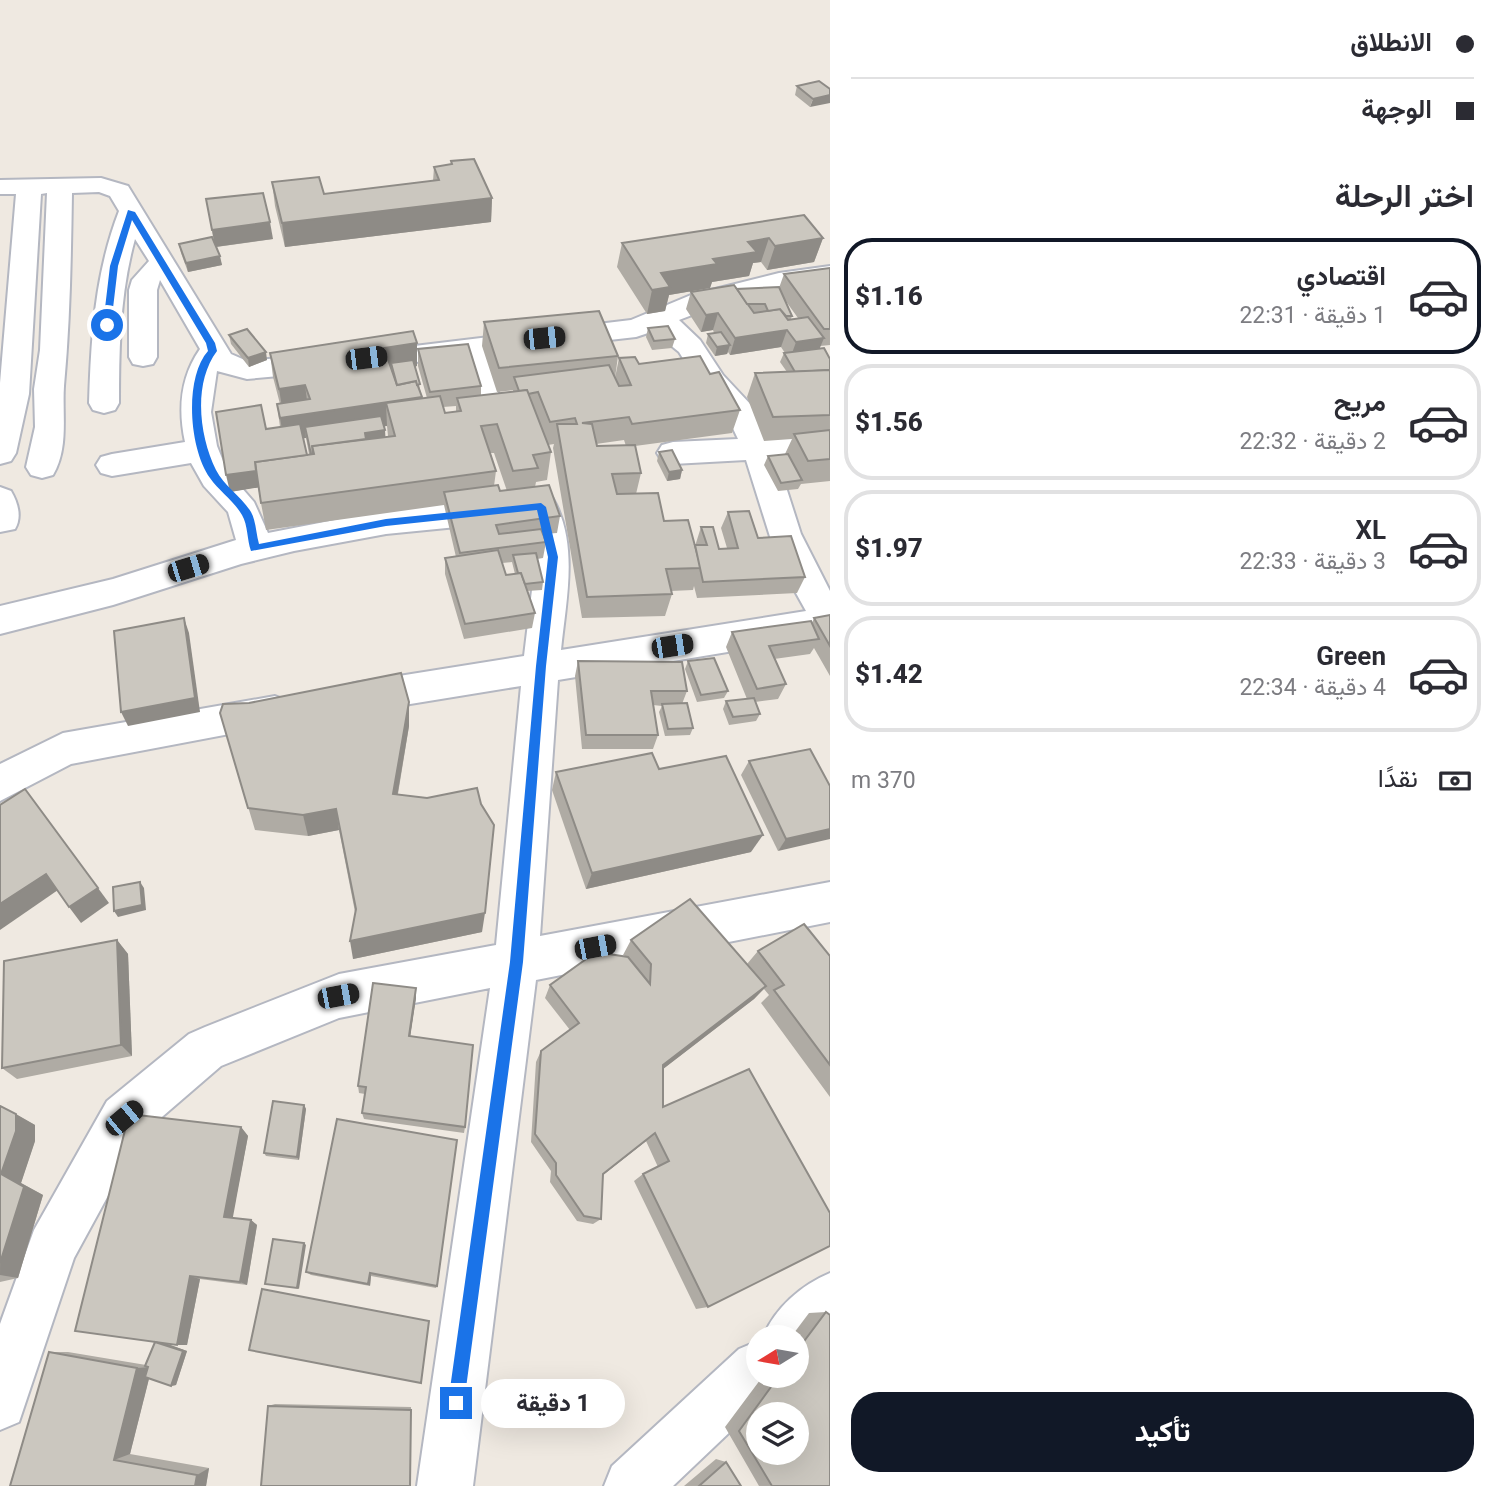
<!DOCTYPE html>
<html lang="ar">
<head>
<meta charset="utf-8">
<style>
  body { margin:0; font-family:Roboto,Vazirmatn,sans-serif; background:#f7f7f7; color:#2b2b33; direction:rtl; height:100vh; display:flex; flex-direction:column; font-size:26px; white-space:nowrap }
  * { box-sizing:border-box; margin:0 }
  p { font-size:23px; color:#7c7c81 }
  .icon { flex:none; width:38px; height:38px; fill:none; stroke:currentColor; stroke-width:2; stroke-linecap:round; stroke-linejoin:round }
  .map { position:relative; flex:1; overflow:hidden; direction:ltr }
  .drawer { display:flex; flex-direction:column; background:#fff; width:665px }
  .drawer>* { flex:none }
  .hud { display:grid; align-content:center; height:154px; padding:0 21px; background:#fff }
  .needle { width:46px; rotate:259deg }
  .controls { position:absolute; left:746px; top:1325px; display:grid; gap:14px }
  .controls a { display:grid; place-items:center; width:63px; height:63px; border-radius:50%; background:#fff; box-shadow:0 7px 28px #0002; font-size:35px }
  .end { position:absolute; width:32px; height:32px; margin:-16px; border:9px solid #1a73e8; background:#fff; box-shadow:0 0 0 4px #fff }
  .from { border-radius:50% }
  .bubble { position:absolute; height:49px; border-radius:24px; background:#fff; box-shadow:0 7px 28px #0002; font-size:23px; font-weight:800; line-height:49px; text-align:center; direction:rtl }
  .car { position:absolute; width:21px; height:42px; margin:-21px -10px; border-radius:9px; box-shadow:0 0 5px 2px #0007; background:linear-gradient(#222 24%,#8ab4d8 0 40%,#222 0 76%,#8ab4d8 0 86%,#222 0) }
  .hud b { display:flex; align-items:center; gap:24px; height:66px; font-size:26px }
  .hud b+b { border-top:2px solid #e1e1e2 }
  .hud i { width:18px; height:18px; background:#2b2b33 }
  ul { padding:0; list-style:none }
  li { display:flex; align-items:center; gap:21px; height:116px; margin:0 14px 10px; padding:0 7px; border:4px solid #e1e1e2; border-radius:28px }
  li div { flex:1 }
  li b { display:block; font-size:26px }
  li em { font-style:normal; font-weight:800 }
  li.active { border-color:#111827 }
  li>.icon { width:63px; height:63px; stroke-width:1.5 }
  h2 { padding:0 21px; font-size:32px; line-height:84px }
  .pay { display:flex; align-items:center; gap:18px; height:77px; padding:0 21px; font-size:26px }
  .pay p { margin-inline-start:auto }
  .cta { display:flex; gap:14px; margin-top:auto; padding:14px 21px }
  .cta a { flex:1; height:80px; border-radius:28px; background:#111827; color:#fff; font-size:28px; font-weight:800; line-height:80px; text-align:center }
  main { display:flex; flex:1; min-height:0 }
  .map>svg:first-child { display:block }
</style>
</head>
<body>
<main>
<section class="drawer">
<div class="hud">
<b><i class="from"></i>الانطلاق</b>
<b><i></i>الوجهة</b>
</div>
<h2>اختر الرحلة</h2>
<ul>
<li class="active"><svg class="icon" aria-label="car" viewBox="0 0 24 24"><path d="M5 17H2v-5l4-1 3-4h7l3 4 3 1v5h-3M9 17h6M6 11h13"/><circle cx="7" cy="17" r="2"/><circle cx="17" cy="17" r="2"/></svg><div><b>اقتصادي</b><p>1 دقيقة · 22:31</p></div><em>$1.16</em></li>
<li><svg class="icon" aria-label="car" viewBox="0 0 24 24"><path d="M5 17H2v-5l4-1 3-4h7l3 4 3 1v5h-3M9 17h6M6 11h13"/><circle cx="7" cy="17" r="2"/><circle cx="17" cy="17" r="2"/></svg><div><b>مريح</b><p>2 دقيقة · 22:32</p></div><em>$1.56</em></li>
<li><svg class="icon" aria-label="car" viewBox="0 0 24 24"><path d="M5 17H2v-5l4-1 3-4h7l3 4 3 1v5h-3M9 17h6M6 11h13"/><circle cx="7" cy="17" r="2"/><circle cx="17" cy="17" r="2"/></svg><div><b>XL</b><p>3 دقيقة · 22:33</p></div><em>$1.97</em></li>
<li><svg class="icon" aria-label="car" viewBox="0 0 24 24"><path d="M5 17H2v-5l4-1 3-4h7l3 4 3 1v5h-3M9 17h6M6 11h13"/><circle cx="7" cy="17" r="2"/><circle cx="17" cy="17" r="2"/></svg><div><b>Green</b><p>4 دقيقة · 22:34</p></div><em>$1.42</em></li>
</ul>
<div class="pay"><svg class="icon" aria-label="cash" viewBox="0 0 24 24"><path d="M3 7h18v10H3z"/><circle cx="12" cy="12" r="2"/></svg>نقدًا<p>370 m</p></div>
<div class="cta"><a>تأكيد</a></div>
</section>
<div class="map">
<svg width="830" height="1486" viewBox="0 0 830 1486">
  <rect width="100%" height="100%" fill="#efe9e1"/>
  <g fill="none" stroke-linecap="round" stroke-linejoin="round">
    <defs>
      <g id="minor">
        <path d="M101,178L128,186L231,354L247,361L324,354L334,356L339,363L334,370L324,372L247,379L217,371L211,412L217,446L227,471L254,502L268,533L386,510L541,495L553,499C579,544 566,600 561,650L806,611L777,559L746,460L673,464L662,461L657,453L662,445L673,442L738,439L728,418L702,389L679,352L663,339L657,330L636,337L486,354L503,408L499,415L488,418L477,415L473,408L458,357L416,362L406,359L402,353L406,347L631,320L691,295L779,273L830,266V282C778,289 728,300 679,320L700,340L723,375L752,406L768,438L830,435V457L777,459L801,534L830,591V635L558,680L540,936L830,882V922L536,980L473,1486H417L490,988L339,1018L221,1066L141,1135L74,1258L19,1422L0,1430V1324L34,1230L107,1101L189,1034L205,1027L339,974L496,945L521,686L355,713L342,709L336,698L342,687L355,683L524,656L536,557L528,520L386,534L294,551L241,564L113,605L0,634V606L113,579L236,540L228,512L204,486L191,463L112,476L101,473L96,465L101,457L112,454L185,442C178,409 180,378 200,349L160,280L157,290V357L153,364L143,366L133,364L129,357V290L132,280L149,261L135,239C120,292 119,348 119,403L115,410L104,413L93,410L89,403C91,337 95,273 119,211L110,196L99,192L72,193C71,257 70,322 64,386C62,415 69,448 53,475L42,478L31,475L26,467L35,427L34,389L40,350L47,193L41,194L29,394L16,453L11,461L0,464V383L16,194H0V180Z"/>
        <path d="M0,487L11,491C18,503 22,517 15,529L0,532Z"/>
        <polygon points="275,696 288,701 294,712 288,723 71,764 0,801 0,764 63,733"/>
        <path d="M830,1273V1335L809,1356L796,1361V1337H763C775,1308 801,1285 830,1273Z"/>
        <polygon points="758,1341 758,1376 782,1376 777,1387 673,1486 604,1486 612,1466 739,1349"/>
      </g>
    </defs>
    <use href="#minor" stroke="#b4b7c1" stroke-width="4"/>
    <use href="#minor" fill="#fff" fill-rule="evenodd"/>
  </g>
  <g fill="#afaba4" fill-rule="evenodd">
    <polygon points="819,81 810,107 795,95 797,86"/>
    <polygon points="451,161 492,198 491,222 285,247 275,206 272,182 324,194 433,181 434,167 451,165"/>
    <polygon points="206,199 273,239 216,247 222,265 188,272 181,253 179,244 214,241"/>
    <polygon points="804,215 823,238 814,262 767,270 761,262 753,263 749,276 712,282 710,288 669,295 665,311 647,314 617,267 622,243"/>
    <path d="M830,268V345L820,346L819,349L830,359V481L801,484L798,489L778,491L764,465L768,456L785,454L792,439L764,441L747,397L755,373L787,372L780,362L784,353H785L781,347L730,355L728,352L727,354L715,356L706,343L708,334L714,333L713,330L701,332L686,309L691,292L779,288L784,274ZM785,300L798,318L791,319L792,316Z"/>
    <path d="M484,322L618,356L615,378L619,358L639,364L710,374L740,410L732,433L635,446L641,473L636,494L664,521L695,545H696V543L701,527L719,549L727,548L721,528L728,512L805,577L797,593L697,598L694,586L693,590L671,591L672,594L665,616L582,618L553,448L554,444L548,445L551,452L547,480L536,482L535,487L560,516L557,533L543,534L546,542L543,558L537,559L543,582L542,590L527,591L535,613L532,628L464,639L445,574V558L456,557L444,505L266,530L258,487L230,492L266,429L280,427L277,404H280L273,377L270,353L417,343V366L415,367L422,398H427L418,366V349L481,386V395L513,392V390L497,392L482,346ZM456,406V411L445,413L443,407ZM384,426H387L388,436L385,437ZM303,438H306L309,454L307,455ZM624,440L626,446H597L596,444ZM490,453H494L507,491H500L494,486L496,471ZM512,562L515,574L506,575L502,563Z"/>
    <polygon points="648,328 675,339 672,348 652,350 646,337"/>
    <polygon points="229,335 267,360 249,367 231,344"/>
    <polygon points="659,452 682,470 680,479 667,481 657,461"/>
    <polygon points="830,615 830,676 814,648 810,654 774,659 786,684 778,699 755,702 760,714 756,721 729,725 723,709 726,701 747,699 726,647 732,632 812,623 814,618"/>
    <polygon points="578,661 687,691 682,704 693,728 690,735 665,736 659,712 662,706 653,705 658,735 653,749 582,749 575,676"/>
    <polygon points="688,661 728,691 724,698 697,702 685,669"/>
    <polygon points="409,702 409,726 398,794 482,932 353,959 355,912 339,830 308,836 255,830 220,713"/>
    <polygon points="749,761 830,786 778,851 741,775"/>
    <polygon points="659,769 751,852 586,889 552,790 556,772"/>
    <polygon points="117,940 128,954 132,1056 17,1079 2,1068"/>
    <polygon points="631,940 747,964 758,951 830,956 830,1097 761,1003 769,995 764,989 754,999 663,1069 663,1107 708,1307 696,1309 634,1181 643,1174 658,1167 646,1141 603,1175 601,1219 593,1224 577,1221 550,1182 551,1171 531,1142 536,1062 541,1051 570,1030 545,998 550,985 625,956 623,955"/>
    <polygon points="416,988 416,998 410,1036 465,1127 464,1133 364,1119 362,1113 365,1094 359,1093 358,1086"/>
    <polygon points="304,1105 306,1109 299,1160 266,1156 264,1153"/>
    <polygon points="0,1106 35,1125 35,1141 21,1183 43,1195 18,1278 0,1282"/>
    <polygon points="337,1119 437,1286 436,1288 371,1276 370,1286 311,1275 306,1272"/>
    <polygon points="241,1127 248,1136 232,1218 251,1220 257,1225 247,1285 200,1279 187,1345 165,1343 187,1351 176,1385 171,1386 149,1378 130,1454 209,1468 206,1486 10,1486 49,1352 68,1352 146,1365"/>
    <polygon points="826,1312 830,1486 759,1486 725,1427 763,1376 796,1376 796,1337 791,1337 809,1313"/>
    <polygon points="275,1404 411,1407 410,1486 268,1406"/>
    <polygon points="716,1459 726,1462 741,1486 684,1486"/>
  </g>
  <g fill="#8e8b86">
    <polygon points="830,95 830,103 810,107 813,99"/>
    <polygon points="492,198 491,222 285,247 282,223"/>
    <polygon points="270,222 273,239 215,247 212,230"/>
    <polygon points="769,238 761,262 753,263 749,276 712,282 710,288 669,295 665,311 647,314 652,290 661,273 713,259 748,242"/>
    <polygon points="823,238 814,262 767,270 775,246"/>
    <polygon points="220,256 222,265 188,272 186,263"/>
    <polygon points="718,313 713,330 701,332 706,315"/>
    <polygon points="787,330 781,347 730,355 735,338"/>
    <polygon points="824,338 817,355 790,359 796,342"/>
    <polygon points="417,343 417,366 393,370 391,363 391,370 384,348"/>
    <polygon points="730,345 727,354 715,356 717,347"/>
    <polygon points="266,352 267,360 249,367 248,358"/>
    <polygon points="305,385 308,408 283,413 279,389"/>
    <polygon points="422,397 386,403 387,426 307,438 305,427 306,438 284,441 280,418"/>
    <polygon points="385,430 386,447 369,449 365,433"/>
    <polygon points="309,462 311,479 230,492 226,475"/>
    <polygon points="682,470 680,479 667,481 669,472"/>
    <polygon points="184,618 189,633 200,712 128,726 121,712"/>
    <polygon points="409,702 409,726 394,815 393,794"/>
    <polygon points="336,809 339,830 308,836 303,815"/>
    <polygon points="830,829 830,839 778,851 786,839"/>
    <polygon points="763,835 751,852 586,889 592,873"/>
    <polygon points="46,874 58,890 0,930 0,904"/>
    <polygon points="140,882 144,888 146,910 118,917 114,911"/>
    <polygon points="98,888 109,903 81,923 69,907"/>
    <polygon points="485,913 482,932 353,959 350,941"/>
    <polygon points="117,940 128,954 132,1056 121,1045"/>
    <polygon points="766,986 754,999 654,1076 663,1065"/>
    <polygon points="416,988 416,998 409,1045 409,1036"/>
    <polygon points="304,1105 306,1109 299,1160 297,1157"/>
    <polygon points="16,1114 35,1125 35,1141 21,1183 43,1195 18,1278 0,1275 1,1174"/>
    <polygon points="241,1127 248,1136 232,1222 224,1217"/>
    <polygon points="655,1133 646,1141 595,1181 603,1174"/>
    <polygon points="251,1220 257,1225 247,1285 240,1282"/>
    <polygon points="304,1243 306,1245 299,1289 297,1288"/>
    <polygon points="370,1273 371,1276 370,1286 368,1284"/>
    <polygon points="190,1276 200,1279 187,1345 177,1345"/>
    <polygon points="155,1341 159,1341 187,1351 176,1385 171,1386"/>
    <polygon points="152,1367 130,1454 114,1460 137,1368"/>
    <polygon points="209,1468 206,1486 195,1486 197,1475"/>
  </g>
  <g fill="#cbc7bf" stroke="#8e8b86" stroke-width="2" fill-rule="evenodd">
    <polygon points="819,81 830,89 830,95 813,99 797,86"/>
    <polygon points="474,159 492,198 282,223 272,182 319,177 324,194 439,180 434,167 452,164 451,161"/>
    <polygon points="263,193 270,222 212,230 206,199"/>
    <polygon points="804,215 823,238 775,246 769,238 748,242 757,252 713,259 717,264 661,273 670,287 652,290 622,243"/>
    <polygon points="212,237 220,256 186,263 179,244"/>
    <polygon points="830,268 830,329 824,329 784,274"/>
    <polygon points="734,285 754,313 780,309 788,320 808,317 824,338 796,342 787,330 735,338 718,313 706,315 691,292"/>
    <polygon points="779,287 792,316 786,316 780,309 768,311 765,304 747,304 737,289"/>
    <polygon points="599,311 618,356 499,368 484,322"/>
    <polygon points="668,326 675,339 654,341 648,328"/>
    <polygon points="247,329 266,352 248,358 229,335"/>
    <polygon points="413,331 417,343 384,348 397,385 416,381 422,397 280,418 277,404 310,399 305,385 279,389 270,353"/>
    <polygon points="721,332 730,345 717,347 708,334"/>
    <polygon points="468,344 481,386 430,392 418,349"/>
    <polygon points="824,348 830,359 830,370 795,372 784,353"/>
    <polygon points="700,356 710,374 719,372 740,410 632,424 629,417 582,423 592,424 597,446 635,445 641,473 612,474 617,494 658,493 664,521 688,520 701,568 666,569 672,594 587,597 557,424 577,424 575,418 550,422 538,392 528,394 527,390 519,391 514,377 609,365 619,386 631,385 619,358 635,357 639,364"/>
    <polygon points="413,360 420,384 417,385 416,381 397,385 391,363"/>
    <polygon points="830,370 830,415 773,417 755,373"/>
    <polygon points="527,390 551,452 533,455 538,468 513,471 497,424 481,426 496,471 261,503 255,462 314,454 312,446 395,436 386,403 440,396 445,413 461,411 457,398"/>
    <polygon points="261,405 266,429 300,424 307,455 255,462 256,471 226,475 216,412"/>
    <polygon points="381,416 385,430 365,433 366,439 312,446 313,454 311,454 305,427"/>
    <polygon points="830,430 830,459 808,461 794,434"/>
    <polygon points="672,450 682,470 669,472 659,452"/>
    <polygon points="788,454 802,480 781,483 768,456"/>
    <polygon points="498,485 500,491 549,485 560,516 496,525 499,534 541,529 546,542 460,553 444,492"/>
    <polygon points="749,511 758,538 791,536 805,577 703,582 695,545 707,545 701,527 713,527 719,549 738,548 728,512"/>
    <polygon points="498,550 506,575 521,573 535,613 465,624 445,558"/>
    <polygon points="536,553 543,582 525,584 521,573 518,573 513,555"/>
    <polygon points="830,615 830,646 814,618"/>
    <polygon points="184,618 195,698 121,712 114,631"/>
    <polygon points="811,621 819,639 769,646 786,684 757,689 732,632"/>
    <polygon points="714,658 728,691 701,695 688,661"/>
    <polygon points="578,661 682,662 687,691 651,691 658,735 586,735"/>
    <polygon points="401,673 409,702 393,794 427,798 477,788 481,804 494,825 485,913 350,941 356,909 336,809 303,815 248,808 220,713 223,704 249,703"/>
    <polygon points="754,698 760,714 733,717 726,701"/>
    <polygon points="687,703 693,728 668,729 662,704"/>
    <polygon points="810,749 830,786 830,829 786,839 749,761"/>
    <polygon points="652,753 659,769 726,756 763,835 592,873 556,772"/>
    <polygon points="25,789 98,888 69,907 46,874 0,904 0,805"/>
    <polygon points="140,882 142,905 114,911 113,887"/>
    <polygon points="690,899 766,986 663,1065 663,1107 749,1069 830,1213 830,1246 708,1307 643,1174 669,1161 655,1133 603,1174 601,1219 584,1216 556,1175 556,1163 535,1134 541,1051 579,1023 550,985 596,952 628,957 650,984 651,964 631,940"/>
    <polygon points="804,924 830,956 830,1065 774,990 784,985 758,951"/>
    <polygon points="117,940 121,1045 2,1068 4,961"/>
    <polygon points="373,983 416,988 409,1036 473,1045 465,1127 362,1113 366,1087 358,1086"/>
    <polygon points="273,1101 304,1105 297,1157 264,1153"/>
    <polygon points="0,1106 16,1114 16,1131 1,1174 24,1187 0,1263"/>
    <polygon points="129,1114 241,1127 224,1217 251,1220 240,1282 190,1276 177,1345 75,1331"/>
    <polygon points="337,1119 457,1140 437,1286 370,1273 368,1284 306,1272"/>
    <polygon points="273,1239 304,1243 297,1288 265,1284"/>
    <polygon points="262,1289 429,1321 421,1383 249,1350"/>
    <path d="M826,1312L830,1315V1486H772L739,1431L779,1376H796V1352ZM758,1414H796V1452H758Z"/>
    <polygon points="155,1342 183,1351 171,1386 145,1377 148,1367 145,1366"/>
    <polygon points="49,1352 137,1368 114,1460 197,1475 195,1486 10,1486"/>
    <polygon points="268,1406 411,1410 410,1486 261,1486"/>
    <polygon points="726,1462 741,1486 699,1486"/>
  </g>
  <path fill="#1a73e8" d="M128,210L135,212L215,343L217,351C193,383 199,436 216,470C224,486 242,497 251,512C256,521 256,534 259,544L386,519L541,503L546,507L558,557L546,666L523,962L464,1403L462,1409L456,1411L450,1409L448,1403L510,962L536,666L548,557L537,510L386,526L251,551C247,540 248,525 242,515C234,501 219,491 210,478C189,449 184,378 208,351L206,343L132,220L118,266L111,325L107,328L103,325L110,266Z"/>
</svg>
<div class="controls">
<a><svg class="needle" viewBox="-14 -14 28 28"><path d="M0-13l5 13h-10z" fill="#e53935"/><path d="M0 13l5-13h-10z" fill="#7c7c81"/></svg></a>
<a><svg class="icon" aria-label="layers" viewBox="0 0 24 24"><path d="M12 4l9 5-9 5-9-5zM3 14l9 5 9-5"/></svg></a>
</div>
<i class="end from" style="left:107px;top:325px"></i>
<i class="end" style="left:456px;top:1403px"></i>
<div class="bubble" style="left:481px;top:1379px;width:144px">1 دقيقة</div>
<i class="car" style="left:544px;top:338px;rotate:84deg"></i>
<i class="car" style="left:366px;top:358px;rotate:83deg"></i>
<i class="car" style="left:188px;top:568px;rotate:73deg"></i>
<i class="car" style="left:672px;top:646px;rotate:81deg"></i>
<i class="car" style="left:595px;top:947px;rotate:79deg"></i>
<i class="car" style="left:338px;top:996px;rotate:79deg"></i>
<i class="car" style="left:124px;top:1118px;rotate:50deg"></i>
</div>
</main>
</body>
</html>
